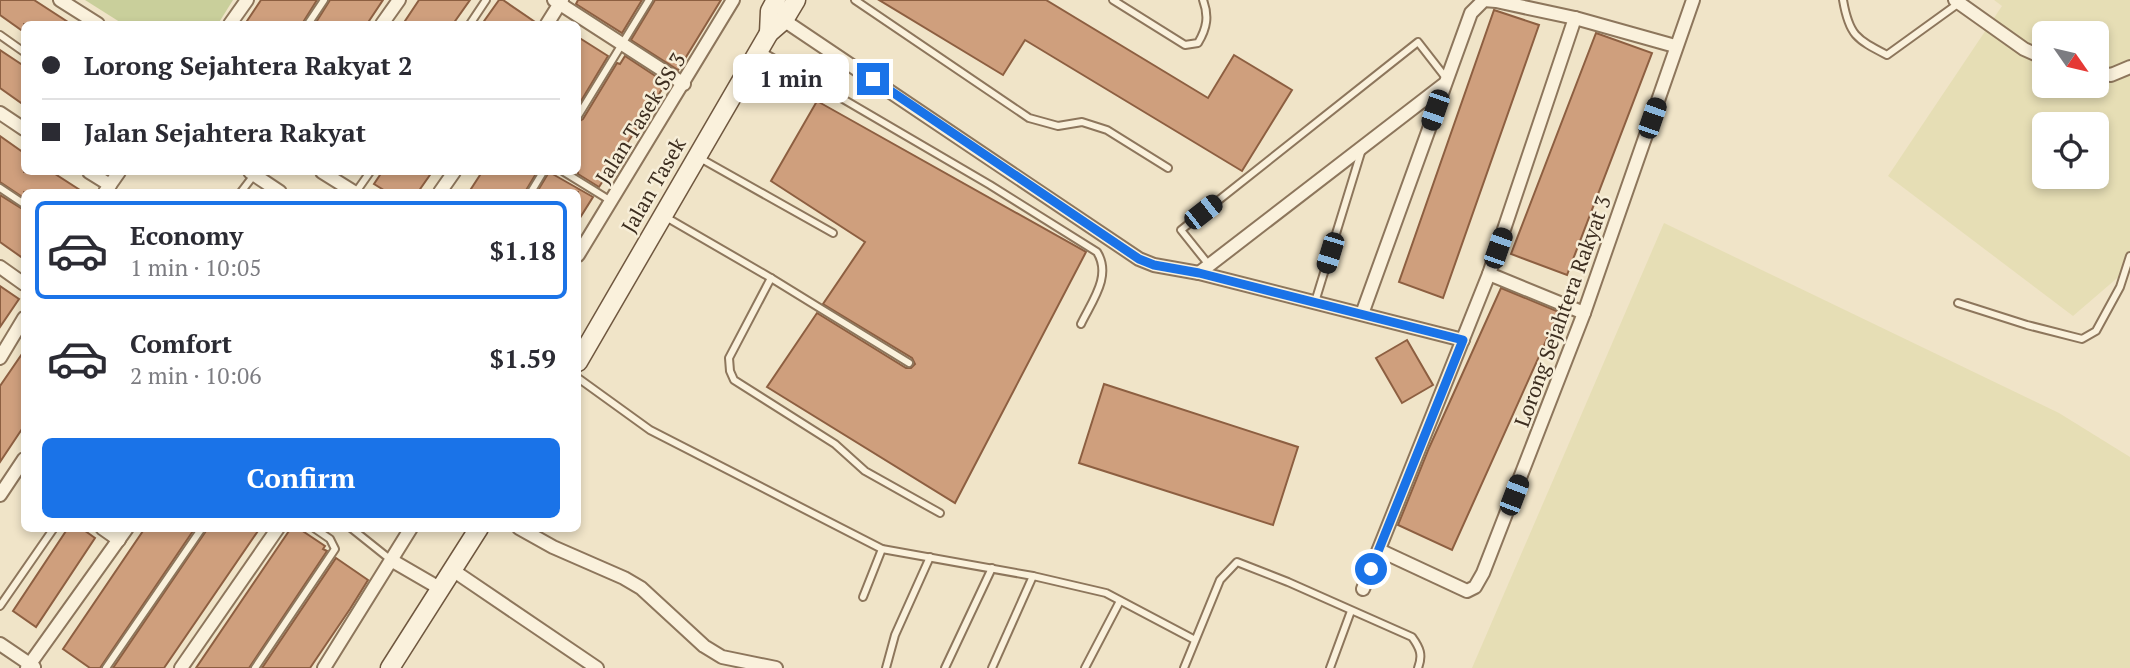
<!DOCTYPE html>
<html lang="en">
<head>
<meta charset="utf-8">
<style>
  body { margin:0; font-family:"PT Serif",serif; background:#f2f2f3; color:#2b2b33; height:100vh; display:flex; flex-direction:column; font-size:26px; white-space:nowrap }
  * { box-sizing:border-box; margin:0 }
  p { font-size:23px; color:#7c7c81 }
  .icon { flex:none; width:38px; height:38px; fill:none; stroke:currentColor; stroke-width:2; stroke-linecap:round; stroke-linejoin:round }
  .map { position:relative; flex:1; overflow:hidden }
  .panel { position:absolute; left:21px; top:189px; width:560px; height:343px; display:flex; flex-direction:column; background:#fff; border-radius:10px; box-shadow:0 4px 10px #0003 }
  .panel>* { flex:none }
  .top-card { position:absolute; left:21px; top:21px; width:560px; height:154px; border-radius:10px; box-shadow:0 4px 10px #0003; display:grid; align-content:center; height:154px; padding:0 21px; background:#fff }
  .needle { width:46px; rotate:124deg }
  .buttons { position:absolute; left:2032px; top:21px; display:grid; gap:14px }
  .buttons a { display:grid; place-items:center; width:77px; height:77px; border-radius:10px; background:#fff; box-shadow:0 4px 10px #0003; font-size:35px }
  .end { position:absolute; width:32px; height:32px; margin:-16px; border:9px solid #1a73e8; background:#fff; box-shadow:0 0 0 4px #fff }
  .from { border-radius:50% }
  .bubble { position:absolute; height:49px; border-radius:10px; background:#fff; box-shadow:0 4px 10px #0003; font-size:23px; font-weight:600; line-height:49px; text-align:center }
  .car { position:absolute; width:21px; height:42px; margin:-21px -10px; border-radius:9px; box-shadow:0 0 5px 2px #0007; background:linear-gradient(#222 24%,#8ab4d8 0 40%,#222 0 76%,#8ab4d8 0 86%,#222 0) }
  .top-card b { display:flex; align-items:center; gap:24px; height:66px; font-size:26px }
  .top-card b+b { border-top:2px solid #e1e1e2 }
  .top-card i { width:18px; height:18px; background:#2b2b33 }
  ul { padding:12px 0 0; list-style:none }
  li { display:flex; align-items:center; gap:21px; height:98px; margin:0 14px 10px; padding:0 7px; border:4px solid transparent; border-radius:10px }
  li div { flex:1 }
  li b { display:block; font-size:26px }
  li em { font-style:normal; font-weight:600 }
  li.active { border-color:#1a73e8 }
  li>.icon { width:63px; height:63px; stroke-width:1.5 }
  .primary-button { display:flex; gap:14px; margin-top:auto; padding:14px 21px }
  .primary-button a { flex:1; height:80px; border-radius:10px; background:#1a73e8; color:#fff; font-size:28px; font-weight:600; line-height:80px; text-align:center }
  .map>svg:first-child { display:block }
</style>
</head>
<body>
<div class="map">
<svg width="2130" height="668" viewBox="0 0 2130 668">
  <rect width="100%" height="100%" fill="#f0e4c8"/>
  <g fill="#e6deb5" fill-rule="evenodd">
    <path d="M1994,0H2130V267L2073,316L1888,176L2002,6ZM2044,33H2096V86H2044ZM2044,124H2096V177H2044Z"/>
    <polygon points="1664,223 2059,413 2130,457 2130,668 1472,668"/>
  </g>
  <polygon fill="#c9cf9b" points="85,0 233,0 218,24 123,24"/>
  <g fill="#cf9f7d" stroke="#8d5f41" stroke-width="2">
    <polygon points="0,0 34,0 71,24 24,24 24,32 0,15"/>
    <polygon points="261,0 317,0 302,24 245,24"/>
    <polygon points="330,0 383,0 367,24 315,24"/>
    <polygon points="419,0 470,0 453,24 403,24"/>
    <polygon points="499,0 503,0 538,24 482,24"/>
    <polygon points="578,0 642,0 622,33 576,4"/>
    <polygon points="655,0 721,0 678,70 631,40"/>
    <polygon points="879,0 1046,0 1208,98 1234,55 1292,90 1242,171 1025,40 1003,75"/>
    <polygon points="1494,10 1539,25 1443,298 1399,282"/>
    <polygon points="1596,33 1652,53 1567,275 1511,254"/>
    <polygon points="578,37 608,56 578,106"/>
    <polygon points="0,50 24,66 24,105 0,88"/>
    <polygon points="625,56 666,83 599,187 578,174 578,122 583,119 617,63 620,64"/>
    <polygon points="817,101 1086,252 955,503 767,387 817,313 906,368 911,368 915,364 912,358 823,304 865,242 771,181"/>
    <polygon points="0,136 24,153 24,172 52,172 83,192 24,192 24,198 0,182"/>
    <polygon points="382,172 432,172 418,192 387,192 374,184"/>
    <polygon points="482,172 537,172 525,192 469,192"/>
    <polygon points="549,172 593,197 578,221 578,192 537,192"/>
    <polygon points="0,195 24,210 24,259 0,242"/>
    <polygon points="0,286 19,299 0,327"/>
    <polygon points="1501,288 1559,312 1452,550 1398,525 1429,448"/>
    <polygon points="1407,340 1433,385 1402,403 1376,358"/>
    <polygon points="24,351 24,426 0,462 0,386"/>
    <polygon points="1104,384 1298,447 1273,525 1079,463"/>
    <polygon points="68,528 81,528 95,538 36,627 13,611"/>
    <polygon points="145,528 195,528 100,668 90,668 63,649"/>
    <polygon points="208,528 260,528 164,668 113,668"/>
    <polygon points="291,528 298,528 325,546 323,549 327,551 249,668 196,668"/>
    <polygon points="336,558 368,580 350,609 310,668 262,668"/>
  </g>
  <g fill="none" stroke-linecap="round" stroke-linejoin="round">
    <defs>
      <g id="service">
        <polyline points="855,0 1029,118 1058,126 1082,122 1107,130 1168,168"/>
        <path d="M1113,0L1185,45L1198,43C1207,28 1209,16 1203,0"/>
        <path d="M1843,0C1849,35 1856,39 1887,55L1959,3"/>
        <polyline points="308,24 324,0"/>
        <polyline points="470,24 486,0"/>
        <polyline points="0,35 24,52"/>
        <path d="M761,51L990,185L1097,252C1112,276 1092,301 1081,324"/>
        <polyline points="578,116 649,0"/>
        <polyline points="698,157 833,233"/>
        <polyline points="564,172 611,201"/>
        <polyline points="0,188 24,204"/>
        <polyline points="241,192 254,175"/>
        <polyline points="356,192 370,172"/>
        <polyline points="531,192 543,172"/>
        <polyline points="664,216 771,278 909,363"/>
        <polyline points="1209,265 1181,230 1418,42 1446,78"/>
        <polyline points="771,278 729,358 730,371 734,380 835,444 865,471 940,513"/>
        <polyline points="1315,302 1362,149"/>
        <polyline points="1958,303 2027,325 2082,339 2096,331 2120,287 2130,256"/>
        <polyline points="578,378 650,430 882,549 1033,576 1106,593 1195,640"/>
        <polyline points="351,528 391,560"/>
        <polyline points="863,597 882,549"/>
        <polyline points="0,606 54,528"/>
        <polyline points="106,668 202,528"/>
        <polyline points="255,668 335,549 330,539 314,528"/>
        <polyline points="886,668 895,635 930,557"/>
        <polyline points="945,668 992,568"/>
        <polyline points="992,668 1033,576"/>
        <polyline points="1085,668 1120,601"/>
        <path d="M1184,668L1220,580L1237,562L1288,582L1412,637C1420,648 1423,655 1418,668"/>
        <polyline points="1330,668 1351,611"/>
      </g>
      <g id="minor">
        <polyline points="60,0 98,24"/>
        <polyline points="554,0 684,84"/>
        <polyline points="1955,0 2024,49 2044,58"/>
        <polyline points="779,17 1139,259 1154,265 1199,273 1463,340"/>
        <polyline points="230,24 247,0"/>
        <polyline points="382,24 399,0"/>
        <polyline points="547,24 562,0"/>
        <polyline points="2096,73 2111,75 2130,67"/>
        <polyline points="0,113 24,129"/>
        <polyline points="89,172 110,185"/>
        <polyline points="250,172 280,192"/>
        <polyline points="322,172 354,192"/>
        <polyline points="105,192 119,172"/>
        <polyline points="440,192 454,172"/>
        <polyline points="578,255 733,0"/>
        <polyline points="0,267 24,284"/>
        <polyline points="1199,273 1443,85"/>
        <polyline points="1489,274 1584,313"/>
        <polyline points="1362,314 1471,13 1484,0 1496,1 1575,18 1675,46"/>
        <polyline points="0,358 24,318"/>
        <polyline points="0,495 24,459"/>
        <polyline points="102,528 119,540"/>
        <polyline points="519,528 553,547 624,578 641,588 704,646 722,657 776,668"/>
        <polyline points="1379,550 1467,591 1475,587 1483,573 1584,313 1693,0"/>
        <polyline points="391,560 441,589"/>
        <polyline points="454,571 597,668"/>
        <polyline points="1363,589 1489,274 1575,18"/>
        <polyline points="0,644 34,667"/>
        <polyline points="27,668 127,528"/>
        <polyline points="181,668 278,528"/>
        <polyline points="324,668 411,528"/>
      </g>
      <g id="secondary">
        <polyline points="769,33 770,11 776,0"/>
        <polyline points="578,362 769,33 784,20 796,0"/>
        <polyline points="390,668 479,528"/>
      </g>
    </defs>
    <use href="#service" stroke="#8d765c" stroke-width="10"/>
    <use href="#minor" stroke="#8d765c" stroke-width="16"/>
    <use href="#secondary" stroke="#6f573f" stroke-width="21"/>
    <use href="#service" stroke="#faf1dc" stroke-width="6"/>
    <use href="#minor" stroke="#faf1dc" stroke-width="12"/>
    <use href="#secondary" stroke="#faf1dc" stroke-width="18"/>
  </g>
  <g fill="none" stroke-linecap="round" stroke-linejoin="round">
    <polyline stroke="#1a73e8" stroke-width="9" points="873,79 1139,259 1154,265 1199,273 1463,340 1371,569"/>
  </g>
  <g text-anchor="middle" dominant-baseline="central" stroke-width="5" stroke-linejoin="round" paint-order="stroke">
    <g font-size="21" fill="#3d2e20" stroke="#f7eed8">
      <text transform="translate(640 118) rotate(-58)">Jalan Tasek SS 3</text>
      <text transform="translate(653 185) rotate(-60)">Jalan Tasek</text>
      <text transform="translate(1562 311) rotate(-70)">Lorong Sejahtera Rakyat 3</text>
    </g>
  </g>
</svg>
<div class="buttons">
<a><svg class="needle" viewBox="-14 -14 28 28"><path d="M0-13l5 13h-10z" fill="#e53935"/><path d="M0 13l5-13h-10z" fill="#7c7c81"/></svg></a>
<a><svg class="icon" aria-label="locate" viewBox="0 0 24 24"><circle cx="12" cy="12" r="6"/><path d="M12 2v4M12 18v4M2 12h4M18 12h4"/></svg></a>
</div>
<i class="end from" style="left:1371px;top:569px"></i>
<i class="end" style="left:873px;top:79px"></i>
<div class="bubble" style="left:733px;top:54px;width:116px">1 min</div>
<i class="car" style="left:1435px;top:110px;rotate:199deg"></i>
<i class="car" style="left:1652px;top:118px;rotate:19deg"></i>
<i class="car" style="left:1203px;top:212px;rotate:52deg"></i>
<i class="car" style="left:1498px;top:248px;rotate:19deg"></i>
<i class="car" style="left:1330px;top:253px;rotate:197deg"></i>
<i class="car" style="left:1514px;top:495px;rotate:21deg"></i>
<div class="top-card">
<b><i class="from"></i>Lorong Sejahtera Rakyat 2</b>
<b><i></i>Jalan Sejahtera Rakyat</b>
</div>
<section class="panel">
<ul>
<li class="active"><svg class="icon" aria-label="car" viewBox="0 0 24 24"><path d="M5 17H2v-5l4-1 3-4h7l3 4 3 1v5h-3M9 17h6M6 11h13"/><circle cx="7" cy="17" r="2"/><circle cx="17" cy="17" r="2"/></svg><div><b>Economy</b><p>1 min · 10:05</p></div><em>$1.18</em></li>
<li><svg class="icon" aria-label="car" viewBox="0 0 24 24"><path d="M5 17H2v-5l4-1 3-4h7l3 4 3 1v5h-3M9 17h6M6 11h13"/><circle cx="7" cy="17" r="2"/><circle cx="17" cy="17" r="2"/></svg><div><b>Comfort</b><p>2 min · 10:06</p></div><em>$1.59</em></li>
</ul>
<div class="primary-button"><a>Confirm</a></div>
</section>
</div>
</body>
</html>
